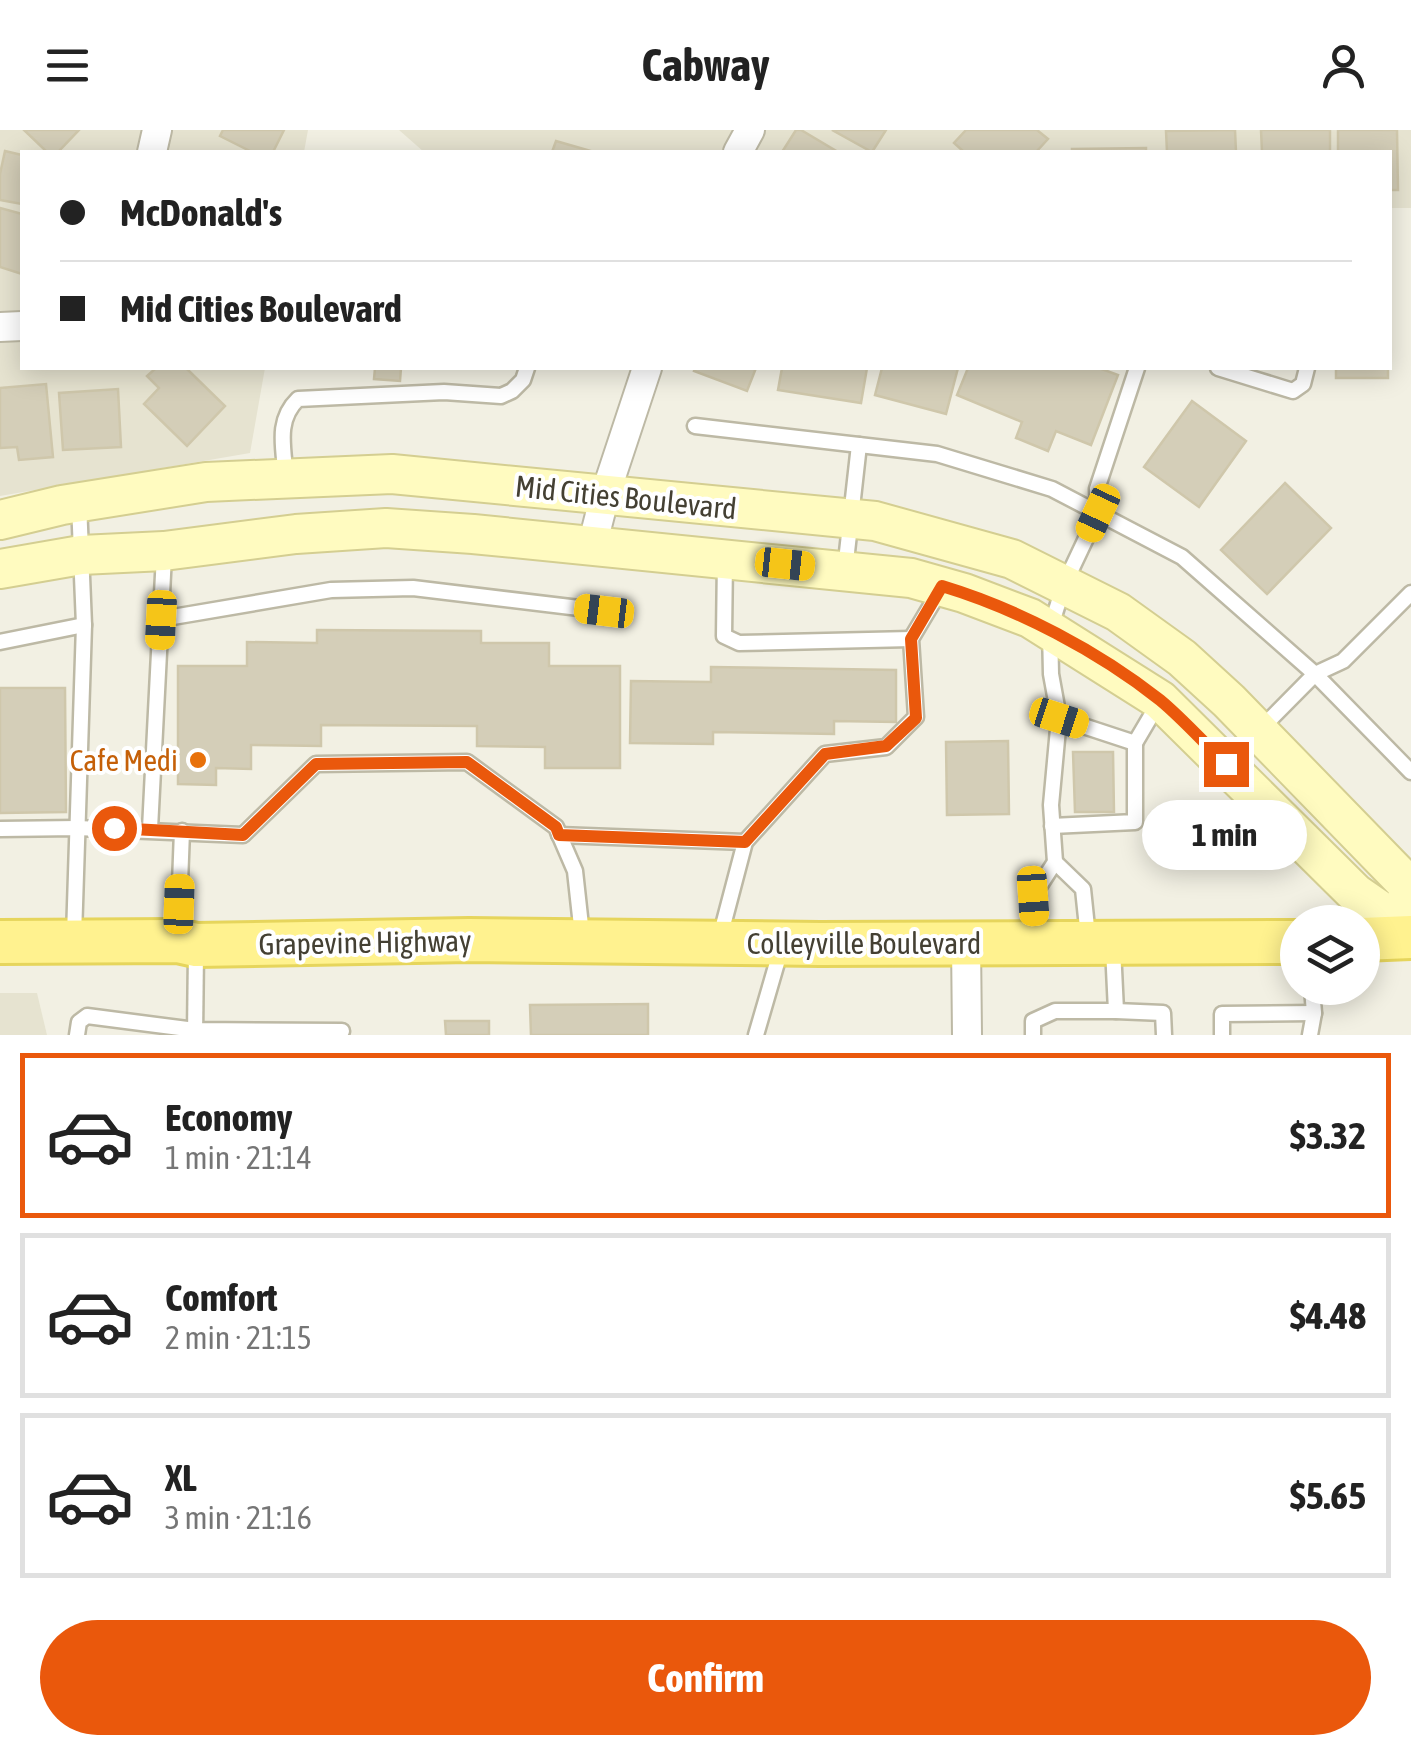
<!DOCTYPE html>
<html lang="en">
<head>
<meta charset="utf-8">
<style>
  body { margin:0; font-family:"Asap Condensed",sans-serif; background:#f6f6f6; color:#222; height:100vh; display:flex; flex-direction:column; font-size:38px; white-space:nowrap }
  * { box-sizing:border-box; margin:0 }
  p { font-size:32px; color:#767676 }
  .icon { flex:none; width:55px; height:55px; fill:none; stroke:currentColor; stroke-width:2; stroke-linecap:round; stroke-linejoin:round }
  .map { position:relative; height:905px; overflow:hidden }
  .side { display:flex; flex-direction:column; background:#fff; flex:1 }
  .side>* { flex:none }
  .hud { position:absolute; left:20px; top:20px; width:1372px; height:220px; border-radius:0px; box-shadow:0 5px 25px #0003; display:grid; align-content:center; height:220px; padding:0 40px; background:#fff }
  .buttons { position:absolute; left:1280px; top:775px; display:grid; gap:20px }
  .buttons a { display:grid; place-items:center; width:100px; height:100px; border-radius:50%; background:#fff; box-shadow:0 5px 25px #0003; font-size:50px }
  .end { position:absolute; width:45px; height:45px; margin:-22px; border:12px solid #ea580c; background:#fff; box-shadow:0 0 0 5px #fff }
  .from { border-radius:50% }
  .bubble { position:absolute; height:70px; border-radius:35px; background:#fff; box-shadow:0 5px 25px #0003; font-size:32px; font-weight:700; line-height:70px; text-align:center }
  .car { position:absolute; width:30px; height:60px; margin:-30px -15px; border-radius:12px; box-shadow:0 0 8px 2px #0007; background:linear-gradient(#f5c518 24%,#345 0 40%,#f5c518 0 76%,#345 0 86%,#f5c518 0) }
  .hud b { display:flex; align-items:center; gap:35px; height:95px; font-size:38px }
  .hud b+b { border-top:2px solid #e0e0e0 }
  .hud i { width:25px; height:25px; background:#222 }
  ul { padding:18px 0 0; list-style:none }
  li { display:flex; align-items:center; gap:30px; height:165px; margin:0 20px 15px; padding:0 20px; border:5px solid #e0e0e0; border-radius:0px }
  li div { flex:1 }
  li b { display:block; font-size:38px }
  li em { font-style:normal; font-weight:700 }
  li.selected { border-color:#ea580c }
  li>.icon { width:90px; height:90px; stroke-width:1.5 }
  .button { display:flex; gap:20px; margin-top:auto; padding:20px 40px }
  .button a { flex:1; height:115px; border-radius:60px; background:#ea580c; color:#fff; font-size:40px; font-weight:700; line-height:115px; text-align:center }
  header { display:flex; justify-content:space-between; align-items:center; height:130px; padding:0 40px; background:#fff; font-size:45px; font-weight:700 }
  .map>svg:first-child { display:block }
</style>
</head>
<body>
<header><svg class="icon" aria-label="menu" viewBox="0 0 24 24"><path d="M4 6h16M4 12h16M4 18h16"/></svg>Cabway<svg class="icon" aria-label="person" viewBox="0 0 24 24"><circle cx="12" cy="8" r="4"/><path d="M4 21q1-7 8-7t8 7"/></svg></header>
<div class="map">
<svg width="1411" height="905" viewBox="0 0 1411 905">
  <rect width="100%" height="100%" fill="#f2f0e3"/>
  <g fill="#e6e3d0">
    <polygon points="0,0 308,0 304,22 22,22 22,238 265,238 250,323 0,366"/>
    <polygon points="399,0 1411,0 1411,78 1390,78 1390,22 424,22"/>
    <polygon points="0,863 37,863 47,905 0,905"/>
  </g>
  <g fill="#d4ceb8" stroke="#cfc7ab" stroke-width="2.5">
    <polygon points="24,0 79,0 58,22 47,22"/>
    <polygon points="223,0 284,0 273,22 252,22 220,6"/>
    <polygon points="796,0 801,0 838,22 782,22"/>
    <polygon points="832,0 886,0 872,22"/>
    <polygon points="966,0 1037,0 1048,9 1036,22 964,22 954,13"/>
    <polygon points="1235,0 1236,22 1167,22 1166,1"/>
    <polygon points="1261,0 1330,0 1330,22 1262,22"/>
    <polygon points="1338,0 1397,0 1398,60 1390,60 1390,22 1338,22"/>
    <polygon points="556,11 594,22 552,22"/>
    <polygon points="1146,18 1146,22 1072,22 1072,19"/>
    <polygon points="5,21 22,25 22,74 0,70 0,44"/>
    <polygon points="0,78 22,84 22,144 0,137"/>
    <polygon points="156,238 186,238 225,276 187,316 144,274 159,258 147,246"/>
    <polygon points="375,238 401,238 400,251 374,249"/>
    <polygon points="695,238 756,238 747,261 694,241"/>
    <polygon points="782,238 867,238 861,273 778,260"/>
    <polygon points="882,238 958,238 946,284 875,265"/>
    <polygon points="968,238 1099,238 1118,245 1091,315 1056,301 1048,321 1016,308 1022,292 957,265"/>
    <rect x="1336" y="238" width="52" height="10"/>
    <polygon points="46,254 53,327 19,330 17,317 0,318 0,258"/>
    <polygon points="118,259 121,317 63,320 59,263"/>
    <polygon points="1192,271 1246,311 1199,377 1144,337"/>
    <polygon points="1285,353 1331,398 1267,464 1221,420"/>
    <polygon points="317,500 481,501 481,513 549,513 549,536 620,536 620,638 545,638 545,617 477,616 477,596 321,595 321,616 251,615 251,639 216,638 216,655 178,654 178,536 247,536 247,512 317,513"/>
    <polygon points="711,537 896,540 896,592 834,591 834,604 713,602 713,614 630,613 631,551 711,552"/>
    <polygon points="0,558 65,558 66,682 0,683"/>
    <polygon points="1008,611 1009,684 947,685 946,612"/>
    <polygon points="1073,622 1113,622 1114,682 1075,682"/>
    <polygon points="648,874 648,905 531,905 530,875"/>
    <polygon points="445,891 489,891 489,905 446,905"/>
  </g>
  <g fill="none" stroke-linecap="round" stroke-linejoin="round">
    <defs>
      <g id="lane">
        <polyline points="1218,238 1293,261 1303,254 1307,238"/>
        <polyline points="695,296 937,324 1052,359 1182,427 1315,544 1411,642"/>
        <path d="M286,349C284,319 275,291 298,269L444,262L501,266L512,261L523,250L527,238"/>
        <polyline points="725,429 724,506 739,513 911,509"/>
        <polyline points="845,440 859,315"/>
        <polyline points="161,489 331,460 413,458 604,481"/>
        <polyline points="0,512 84,495"/>
        <polyline points="1059,588 1135,613 1158,574"/>
        <polyline points="1226,634 1315,544 1343,531 1411,463"/>
        <polyline points="1052,696 1135,692 1135,613"/>
        <polyline points="0,699 77,698 243,705 316,634 467,632 556,697 575,741 582,805"/>
        <polyline points="150,699 164,425"/>
        <polyline points="559,705 745,712"/>
        <polyline points="1055,732 1083,759 1088,807"/>
        <polyline points="74,806 84,495 79,373"/>
        <polyline points="178,806 182,701"/>
        <polyline points="720,807 745,712 825,624 886,617 916,587 911,509 942,457"/>
        <polyline points="1035,808 1033,766 1055,732 1051,675 1059,588 1051,544 1050,499 1064,455 1098,383 1097,359 1137,238"/>
        <polyline points="1116,881 1163,883 1164,905"/>
        <polyline points="77,905 79,892 87,886 195,900 342,901"/>
        <polyline points="195,905 196,821"/>
        <polyline points="756,905 781,819"/>
        <polyline points="1033,905 1033,891 1055,881 1116,881 1113,818"/>
        <polyline points="1222,905 1222,884 1314,883"/>
        <polyline points="1310,905 1314,883 1312,858"/>
      </g>
      <g id="street">
        <polyline points="152,22 157,0"/>
        <polyline points="738,22 750,0"/>
        <polyline points="0,197 22,196"/>
        <polyline points="592,416 605,365 647,238"/>
        <polyline points="966,813 967,905"/>
      </g>
      <g id="secondary">
        <polyline points="0,390 62,375 206,352 392,344 875,391 1012,429 1118,482 1182,528 1229,571 1406,753 1411,775"/>
        <polyline points="0,439 81,425 164,421 296,404 386,398 473,404 911,448 964,463 1030,488 1160,570 1355,763 1411,802"/>
      </g>
      <g id="primary">
        <polyline points="1362,809 1411,807"/>
        <polyline points="0,812 178,811 196,815 469,810 820,814 1298,812"/>
      </g>
    </defs>
    <use href="#lane" stroke="#bdb9a5" stroke-width="19"/>
    <use href="#street" stroke="#bdb9a5" stroke-width="32"/>
    <use href="#secondary" stroke="#d4ce91" stroke-width="42"/>
    <use href="#primary" stroke="#e6d55c" stroke-width="48"/>
    <use href="#lane" stroke="#fff" stroke-width="14"/>
    <use href="#street" stroke="#fff" stroke-width="28"/>
    <use href="#secondary" stroke="#fffbc0" stroke-width="38"/>
    <use href="#primary" stroke="#fff28f" stroke-width="42"/>
  </g>
  <g fill="none" stroke-linecap="round" stroke-linejoin="round">
    <path stroke="#ea580c" stroke-width="12" d="M114,698L243,705L316,634L467,632L556,697L559,705L745,712L825,624L886,616L916,588L911,509L942,456C1018,479 1098,521 1160,570C1183,589 1204,613 1226,634"/>
  </g>
  <circle fill="#e8710a" stroke="#fff" stroke-width="4" cx="198" cy="630" r="10"/>
  <g text-anchor="middle" dominant-baseline="central" stroke-width="8" stroke-linejoin="round" paint-order="stroke">
    <g font-size="30" fill="#444033" stroke="#fff">
      <text transform="translate(626 367) rotate(6)">Mid Cities Boulevard</text>
      <text transform="translate(365 812) rotate(-1)">Grapevine Highway</text>
      <text x="864" y="813">Colleyville Boulevard</text>
    </g>
    <g font-size="30" fill="#c56008" stroke="#fff" text-anchor="end">
      <text x="178" y="630">Cafe Medi</text>
    </g>
  </g>
</svg>
<div class="buttons">
<a><svg class="icon" aria-label="layers" viewBox="0 0 24 24"><path d="M12 4l9 5-9 5-9-5zM3 14l9 5 9-5"/></svg></a>
</div>
<i class="end from" style="left:114px;top:698px"></i>
<i class="end" style="left:1226px;top:634px"></i>
<div class="bubble" style="left:1142px;top:670px;width:165px">1 min</div>
<i class="car" style="left:1098px;top:383px;rotate:205deg"></i>
<i class="car" style="left:785px;top:434px;rotate:96deg"></i>
<i class="car" style="left:604px;top:481px;rotate:277deg"></i>
<i class="car" style="left:161px;top:490px;rotate:183deg"></i>
<i class="car" style="left:1059px;top:588px;rotate:108deg"></i>
<i class="car" style="left:1033px;top:766px;rotate:176deg"></i>
<i class="car" style="left:179px;top:774px;rotate:2deg"></i>
<div class="hud">
<b><i class="from"></i>McDonald's</b>
<b><i></i>Mid Cities Boulevard</b>
</div>
</div>
<section class="side">
<ul>
<li class="selected"><svg class="icon" aria-label="car" viewBox="0 0 24 24"><path d="M5 17H2v-5l4-1 3-4h7l3 4 3 1v5h-3M9 17h6M6 11h13"/><circle cx="7" cy="17" r="2"/><circle cx="17" cy="17" r="2"/></svg><div><b>Economy</b><p>1 min · 21:14</p></div><em>$3.32</em></li>
<li><svg class="icon" aria-label="car" viewBox="0 0 24 24"><path d="M5 17H2v-5l4-1 3-4h7l3 4 3 1v5h-3M9 17h6M6 11h13"/><circle cx="7" cy="17" r="2"/><circle cx="17" cy="17" r="2"/></svg><div><b>Comfort</b><p>2 min · 21:15</p></div><em>$4.48</em></li>
<li><svg class="icon" aria-label="car" viewBox="0 0 24 24"><path d="M5 17H2v-5l4-1 3-4h7l3 4 3 1v5h-3M9 17h6M6 11h13"/><circle cx="7" cy="17" r="2"/><circle cx="17" cy="17" r="2"/></svg><div><b>XL</b><p>3 min · 21:16</p></div><em>$5.65</em></li>
</ul>
<div class="button"><a>Confirm</a></div>
</section>
</body>
</html>
